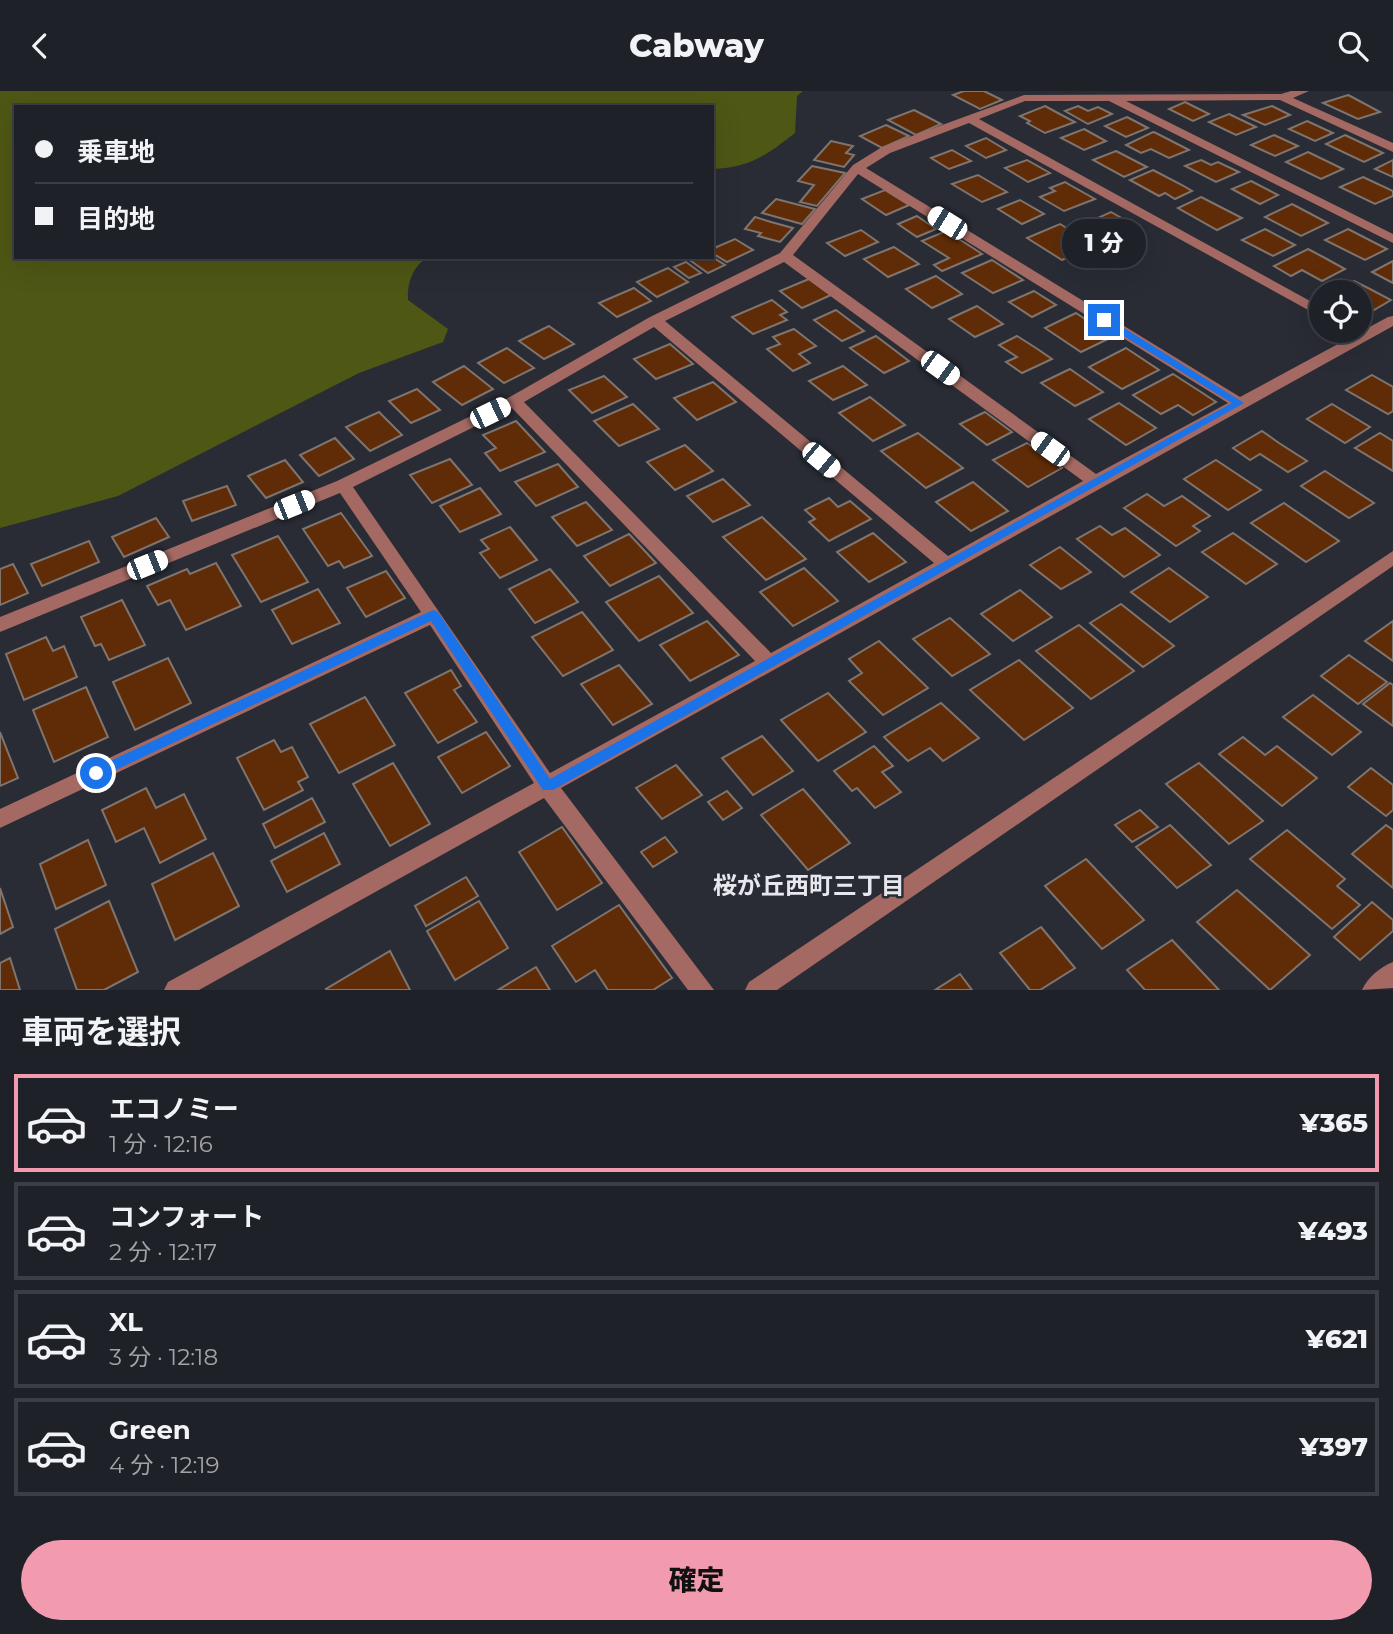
<!DOCTYPE html>
<html lang="ja">
<head>
<meta charset="utf-8">
<style>
  body { margin:0; font-family:Montserrat,"Noto Sans JP",sans-serif; background:#272930; color:#f1f3f6; height:100vh; display:flex; flex-direction:column; font-size:26px; white-space:nowrap }
  * { box-sizing:border-box; margin:0 }
  p { font-size:23px; color:#a1a3a8 }
  .icon { flex:none; width:38px; height:38px; fill:none; stroke:currentColor; stroke-width:2; stroke-linecap:round; stroke-linejoin:round }
  .map { position:relative; height:899px; overflow:hidden }
  .panel { display:flex; flex-direction:column; background:#1f2128; flex:1 }
  .panel>* { flex:none }
  .hud { position:absolute; left:14px; top:14px; width:700px; height:154px; border-radius:0px; box-shadow:0 7px 28px #0002,0 0 0 2px #3c3e45; display:grid; align-content:center; height:154px; padding:0 21px; background:#1f2128 }
  .buttons { position:absolute; left:1309px; top:189px; display:grid; gap:14px }
  .buttons a { display:grid; place-items:center; width:63px; height:63px; border-radius:50%; background:#1f2128; box-shadow:0 7px 28px #0002,0 0 0 2px #3c3e45; font-size:35px }
  .end { position:absolute; width:32px; height:32px; margin:-16px; border:9px solid #1a73e8; background:#fff; box-shadow:0 0 0 4px #fff }
  .from { border-radius:50% }
  .bubble { position:absolute; height:49px; border-radius:24px; background:#1f2128; box-shadow:0 7px 28px #0002,0 0 0 2px #3c3e45; font-size:23px; font-weight:800; line-height:49px; text-align:center }
  .car { position:absolute; width:21px; height:42px; margin:-21px -10px; border-radius:9px; box-shadow:0 0 5px 2px #0007; background:linear-gradient(#fff 24%,#345 0 40%,#fff 0 76%,#345 0 86%,#fff 0) }
  .hud b { display:flex; align-items:center; gap:24px; height:66px; font-size:26px }
  .hud b+b { border-top:2px solid #3c3e45 }
  .hud i { width:18px; height:18px; background:#f1f3f6 }
  ul { padding:0; list-style:none }
  li { display:flex; align-items:center; gap:21px; height:98px; margin:0 14px 10px; padding:0 7px; border:4px solid #3c3e45; border-radius:0px }
  li div { flex:1 }
  li b { display:block; font-size:26px }
  li em { font-style:normal; font-weight:800 }
  li.on { border-color:#f29aae }
  li>.icon { width:63px; height:63px; stroke-width:1.5 }
  h2 { padding:0 21px; font-size:32px; line-height:84px }
  .button { display:flex; gap:14px; margin-top:auto; padding:14px 21px }
  .button a { flex:1; height:80px; border-radius:42px; background:#f29aae; color:#111; font-size:28px; font-weight:800; line-height:80px; text-align:center }
  header { display:flex; justify-content:space-between; align-items:center; height:91px; padding:0 21px; background:#1f2128; font-size:32px; font-weight:800 }
  .map>svg:first-child { display:block }
</style>
</head>
<body>
<header><svg class="icon" aria-label="back" viewBox="0 0 24 24"><path d="M15 5l-7 7 7 7"/></svg>Cabway<svg class="icon" aria-label="search" viewBox="0 0 24 24"><circle cx="10" cy="10" r="6"/><path d="M15 15l6 6"/></svg></header>
<div class="map">
<svg width="1393" height="899" viewBox="0 0 1393 899">
  <rect width="100%" height="100%" fill="#292c35"/>
  <path fill="#4f5715" d="M0,0H803L797,5L795,42C767,64 749,77 712,78V16H16V166H429C413,174 407,192 408,209L448,238L443,251L359,282L118,405L0,437Z"/>
  <g fill="#5f2c07" stroke="#7f746e" stroke-width="2">
    <polygon points="964,0 984,0 1002,9 980,18 953,4"/>
    <polygon points="1348,4 1352,6 1380,21 1358,28 1323,12"/>
    <polygon points="1185,11 1209,23 1193,30 1169,18"/>
    <polygon points="1045,15 1056,21 1075,31 1045,42 1027,32 1030,30 1020,25"/>
    <polygon points="1078,15 1088,20 1098,16 1112,23 1088,33 1065,20"/>
    <polygon points="1272,15 1290,24 1265,34 1243,24"/>
    <polygon points="914,19 941,33 916,44 888,29"/>
    <polygon points="1229,23 1256,36 1236,44 1209,31"/>
    <polygon points="1127,26 1148,37 1126,46 1105,35"/>
    <polygon points="1307,30 1333,42 1315,50 1289,38"/>
    <polygon points="886,34 909,45 882,57 860,45"/>
    <polygon points="1084,38 1106,50 1084,59 1061,47"/>
    <polygon points="1153,41 1156,42 1189,59 1169,67 1151,58 1141,62 1126,54"/>
    <polygon points="1274,44 1298,55 1275,65 1251,54"/>
    <polygon points="1345,44 1383,62 1364,71 1326,53"/>
    <polygon points="986,47 1006,59 986,67 966,55"/>
    <polygon points="831,50 853,55 846,62 854,64 844,76 814,69"/>
    <polygon points="952,59 971,70 949,78 931,67"/>
    <polygon points="1116,60 1147,76 1124,86 1093,69"/>
    <polygon points="1308,61 1343,78 1321,88 1286,71"/>
    <polygon points="1027,69 1050,82 1028,91 1005,77"/>
    <polygon points="1201,69 1211,74 1218,71 1239,81 1216,91 1185,75"/>
    <polygon points="1393,69 1393,86 1375,78"/>
    <polygon points="812,75 845,82 817,115 800,111 814,94 798,90"/>
    <polygon points="1153,79 1182,94 1192,100 1175,108 1165,102 1159,105 1130,89"/>
    <polygon points="978,84 1007,101 982,111 952,93"/>
    <polygon points="1363,86 1393,100 1393,105 1375,113 1340,96"/>
    <polygon points="1251,90 1278,104 1260,113 1232,98"/>
    <polygon points="1065,91 1070,94 1095,108 1064,120 1040,106 1055,100 1050,97"/>
    <polygon points="885,99 909,114 886,124 862,108"/>
    <polygon points="1201,106 1242,127 1217,139 1178,117"/>
    <polygon points="776,108 815,118 802,133 762,122"/>
    <polygon points="1020,109 1044,123 1022,133 998,118"/>
    <polygon points="1292,113 1328,132 1301,145 1265,126"/>
    <polygon points="1111,121 1139,137 1112,149 1084,133"/>
    <polygon points="917,125 936,138 917,146 898,133"/>
    <polygon points="755,126 771,131 793,137 780,151 758,145 761,142 745,138"/>
    <polygon points="1060,133 1095,154 1062,169 1027,147"/>
    <polygon points="1265,138 1295,154 1273,165 1242,149"/>
    <polygon points="1348,138 1387,158 1365,169 1325,149"/>
    <polygon points="861,139 878,151 845,165 827,152"/>
    <polygon points="946,140 973,157 982,163 942,180 934,174 949,167 922,150"/>
    <polygon points="735,148 753,159 727,171 712,162 712,158"/>
    <polygon points="894,156 919,173 888,186 864,168"/>
    <polygon points="1308,158 1325,167 1345,178 1322,190 1302,179 1291,185 1274,175"/>
    <polygon points="699,166 712,166 725,174 708,182 691,170"/>
    <polygon points="992,169 1023,189 993,202 962,182"/>
    <polygon points="1393,170 1393,192 1372,181"/>
    <polygon points="686,171 701,182 689,187 674,176"/>
    <polygon points="668,177 688,191 657,206 637,191"/>
    <polygon points="936,185 962,203 932,217 906,198"/>
    <polygon points="809,188 831,204 802,217 780,200"/>
    <polygon points="1354,190 1370,198 1391,209 1367,223 1360,219 1360,201 1336,199"/>
    <polygon points="634,197 651,210 617,226 599,212"/>
    <polygon points="1034,200 1056,214 1032,226 1009,211"/>
    <polygon points="772,209 787,221 780,224 787,229 753,243 732,226"/>
    <polygon points="977,215 1003,233 975,246 949,228"/>
    <polygon points="836,219 864,240 842,250 814,229"/>
    <polygon points="1076,222 1112,246 1081,261 1045,237"/>
    <polygon points="549,235 574,253 544,268 519,250"/>
    <polygon points="794,238 816,255 799,263 810,272 793,280 767,258 780,253 773,246"/>
    <polygon points="876,245 909,270 884,282 850,257"/>
    <polygon points="1017,245 1036,257 1052,268 1022,282 1006,271 1017,266 999,254"/>
    <polygon points="670,253 693,273 656,288 634,268"/>
    <polygon points="507,257 534,277 504,292 478,272"/>
    <polygon points="1126,257 1159,279 1122,298 1089,276"/>
    <polygon points="464,275 493,298 462,314 433,291"/>
    <polygon points="843,275 867,294 833,309 809,290"/>
    <polygon points="1070,278 1103,301 1075,315 1041,292"/>
    <polygon points="1173,283 1201,301 1216,311 1193,324 1178,314 1161,323 1133,304"/>
    <polygon points="1372,284 1393,296 1393,320 1388,323 1346,299"/>
    <polygon points="604,285 627,306 592,322 569,299"/>
    <polygon points="713,291 736,311 697,329 674,307"/>
    <polygon points="417,298 440,319 411,332 389,310"/>
    <polygon points="870,306 905,334 873,350 839,322"/>
    <polygon points="1119,312 1156,337 1126,354 1089,328"/>
    <polygon points="633,313 659,338 619,355 594,330"/>
    <polygon points="1332,313 1370,336 1345,352 1307,328"/>
    <polygon points="379,321 402,344 370,360 346,336"/>
    <polygon points="985,321 1012,341 987,354 960,333"/>
    <polygon points="516,330 545,361 500,380 485,362 496,357 483,344"/>
    <polygon points="1262,340 1279,352 1307,370 1288,381 1260,363 1250,369 1233,357"/>
    <polygon points="918,342 963,377 926,397 881,360"/>
    <polygon points="1380,342 1393,350 1393,380 1355,357"/>
    <polygon points="335,347 354,368 319,385 300,364"/>
    <polygon points="1027,352 1062,377 1028,396 993,369"/>
    <polygon points="685,354 713,380 675,399 647,371"/>
    <polygon points="450,368 472,394 432,412 410,384"/>
    <polygon points="285,369 303,391 266,407 248,385"/>
    <polygon points="1216,369 1261,399 1228,419 1184,388"/>
    <polygon points="558,373 578,396 536,415 515,391"/>
    <polygon points="1325,380 1374,412 1349,427 1301,395"/>
    <polygon points="723,388 750,414 713,431 687,405"/>
    <polygon points="973,391 1008,420 971,440 936,411"/>
    <polygon points="227,395 236,414 192,430 183,410"/>
    <polygon points="480,397 501,423 460,441 440,415"/>
    <polygon points="1147,403 1164,415 1182,405 1210,425 1193,435 1200,440 1176,455 1124,417"/>
    <polygon points="829,407 838,416 850,410 871,428 829,450 809,431 815,428 805,419"/>
    <polygon points="586,411 612,439 577,455 552,426"/>
    <polygon points="1284,412 1339,450 1306,471 1251,432"/>
    <polygon points="341,422 372,465 344,477 339,470 328,475 303,438"/>
    <polygon points="762,426 806,468 766,489 723,446"/>
    <polygon points="156,427 169,446 124,466 112,446"/>
    <polygon points="1100,435 1112,444 1125,437 1160,464 1124,486 1077,448"/>
    <polygon points="510,436 537,469 500,487 480,462 489,458 481,449"/>
    <polygon points="873,442 906,471 869,491 837,461"/>
    <polygon points="1233,442 1277,473 1246,493 1202,461"/>
    <polygon points="629,443 656,472 610,495 584,465"/>
    <polygon points="278,445 308,491 261,511 232,464"/>
    <polygon points="89,450 99,471 42,495 31,473"/>
    <polygon points="1060,456 1091,481 1061,498 1030,474"/>
    <polygon points="216,472 241,515 186,539 170,509 158,514 147,495 187,478 190,483"/>
    <polygon points="13,473 28,502 0,514 0,478"/>
    <polygon points="804,477 838,510 793,535 760,501"/>
    <polygon points="1169,477 1208,506 1170,531 1131,501"/>
    <polygon points="550,478 578,511 535,532 509,498"/>
    <polygon points="386,480 405,507 366,526 347,497"/>
    <polygon points="659,485 693,522 639,550 606,511"/>
    <polygon points="318,498 340,532 292,553 272,519"/>
    <polygon points="1020,499 1052,526 1013,550 981,523"/>
    <polygon points="122,509 145,554 109,569 101,553 95,555 81,526"/>
    <polygon points="1121,513 1174,555 1143,576 1090,532"/>
    <polygon points="582,521 613,559 563,585 532,546"/>
    <polygon points="950,527 990,563 952,585 913,548"/>
    <polygon points="707,530 739,564 690,590 660,554"/>
    <polygon points="1393,530 1393,570 1365,550"/>
    <polygon points="1079,534 1134,580 1091,608 1036,560"/>
    <polygon points="46,546 53,560 64,555 77,586 24,609 6,563"/>
    <polygon points="879,550 928,597 883,624 849,590 862,582 849,568"/>
    <polygon points="1349,564 1387,591 1358,613 1321,585"/>
    <polygon points="168,567 191,612 135,639 113,591"/>
    <polygon points="1019,569 1073,617 1024,649 970,599"/>
    <polygon points="619,574 652,613 613,634 581,593"/>
    <polygon points="451,579 461,595 454,599 477,631 438,652 405,602"/>
    <polygon points="1390,592 1393,594 1393,635 1363,613"/>
    <polygon points="86,596 108,646 54,671 33,619"/>
    <polygon points="828,602 866,641 818,670 781,629"/>
    <polygon points="1313,604 1361,641 1332,664 1283,626"/>
    <polygon points="365,606 395,654 339,682 310,633"/>
    <polygon points="941,612 979,647 943,670 930,657 908,670 884,646"/>
    <polygon points="0,641 18,687 0,695"/>
    <polygon points="486,641 510,675 462,702 438,666"/>
    <polygon points="762,645 793,680 753,704 722,667"/>
    <polygon points="1243,646 1265,664 1277,655 1317,687 1282,715 1219,663"/>
    <polygon points="274,649 281,661 292,656 308,686 298,691 303,699 264,719 237,667"/>
    <polygon points="874,655 893,675 882,681 901,701 875,717 857,697 852,700 834,680"/>
    <polygon points="393,672 430,733 390,755 353,693"/>
    <polygon points="1199,672 1263,730 1229,753 1166,693"/>
    <polygon points="676,674 702,704 662,728 636,697"/>
    <polygon points="1371,677 1393,694 1393,719 1386,725 1348,696"/>
    <polygon points="146,697 156,717 184,703 206,748 160,772 144,737 116,751 102,719"/>
    <polygon points="803,698 850,752 808,779 761,724"/>
    <polygon points="727,700 742,717 723,729 708,711"/>
    <polygon points="312,707 325,731 275,757 263,733"/>
    <polygon points="1140,719 1158,736 1132,751 1115,734"/>
    <polygon points="1170,734 1211,774 1177,797 1136,756"/>
    <polygon points="1386,734 1393,739 1393,797 1352,763"/>
    <polygon points="562,736 602,792 557,819 519,761"/>
    <polygon points="1287,739 1345,788 1337,795 1360,814 1332,838 1250,768"/>
    <polygon points="324,742 340,773 287,801 271,770"/>
    <polygon points="665,746 677,761 653,776 641,761"/>
    <polygon points="88,749 106,794 56,818 40,773"/>
    <polygon points="213,762 239,815 175,849 152,793"/>
    <polygon points="1086,768 1144,829 1102,858 1045,795"/>
    <polygon points="466,786 478,805 426,835 415,815"/>
    <polygon points="0,797 13,836 0,843"/>
    <polygon points="1237,799 1310,864 1270,899 1197,831"/>
    <polygon points="109,810 138,881 104,899 77,899 55,838"/>
    <polygon points="479,810 508,857 455,889 427,840"/>
    <polygon points="1372,811 1393,829 1393,840 1360,869 1334,846"/>
    <polygon points="619,814 672,887 653,899 608,899 595,879 576,891 552,855"/>
    <polygon points="1041,836 1075,877 1040,899 1030,899 1000,862"/>
    <polygon points="1172,849 1219,899 1145,899 1127,879"/>
    <polygon points="390,860 410,899 327,899 326,898"/>
    <polygon points="10,867 20,899 0,899 0,872"/>
    <polygon points="536,876 550,899 498,899"/>
    <polygon points="960,883 972,899 935,899"/>
  </g>
  <g fill="none" stroke-linecap="round" stroke-linejoin="round">
    <g fill="#a36962" fill-rule="evenodd">
      <path d="M1291,0H1309L1293,7L1393,52V61L1280,9L1126,10L1393,143V152L1109,10H1025L979,28L1321,216V226L969,32L890,62L866,77L1240,306L1388,226L1393,225V235L561,697L714,899H688L544,707L199,899H164L168,891L534,692L430,534L0,737V718L421,521L340,402L0,541V526L337,390L508,307L650,226L780,162L853,74L882,56L1024,4L1281,3ZM858,83L1228,312L1096,383L793,164ZM784,171L1083,390L948,465L665,230ZM654,236L934,472L771,562L524,311ZM512,317L755,570L550,682L353,396Z"/>
      <polygon points="1393,460 1393,475 777,899 745,899 749,891"/>
      <path d="M1393,871V897L1362,899C1368,886 1380,876 1393,871Z"/>
    </g>
  </g>
  <polygon fill="#1a73e8" points="1101,227 1108,227 1244,312 553,699 543,699 431,530 101,686 91,686 90,682 91,679 433,519 438,521 550,688 1232,312 1101,231"/>
  <g text-anchor="middle" dominant-baseline="central" stroke-width="5" stroke-linejoin="round" paint-order="stroke">
    <g font-size="24" font-weight="bold" fill="#e6e8ee" stroke="#292c35">
      <text x="809" y="794">桜が丘西町三丁目</text>
    </g>
  </g>
</svg>
<div class="buttons">
<a><svg class="icon" aria-label="locate" viewBox="0 0 24 24"><circle cx="12" cy="12" r="6"/><path d="M12 2v4M12 18v4M2 12h4M18 12h4"/></svg></a>
</div>
<i class="end from" style="left:96px;top:682px"></i>
<i class="end" style="left:1104px;top:229px"></i>
<div class="bubble" style="left:1062px;top:128px;width:84px">1 分</div>
<i class="car" style="left:947px;top:132px;rotate:302deg"></i>
<i class="car" style="left:940px;top:277px;rotate:126deg"></i>
<i class="car" style="left:490px;top:322px;rotate:64deg"></i>
<i class="car" style="left:1050px;top:358px;rotate:306deg"></i>
<i class="car" style="left:821px;top:369px;rotate:130deg"></i>
<i class="car" style="left:294px;top:414px;rotate:68deg"></i>
<i class="car" style="left:147px;top:474px;rotate:68deg"></i>
<div class="hud">
<b><i class="from"></i>乗車地</b>
<b><i></i>目的地</b>
</div>
</div>
<section class="panel">
<h2>車両を選択</h2>
<ul>
<li class="on"><svg class="icon" aria-label="car" viewBox="0 0 24 24"><path d="M5 17H2v-5l4-1 3-4h7l3 4 3 1v5h-3M9 17h6M6 11h13"/><circle cx="7" cy="17" r="2"/><circle cx="17" cy="17" r="2"/></svg><div><b>エコノミー</b><p>1 分 · 12:16</p></div><em>¥365</em></li>
<li><svg class="icon" aria-label="car" viewBox="0 0 24 24"><path d="M5 17H2v-5l4-1 3-4h7l3 4 3 1v5h-3M9 17h6M6 11h13"/><circle cx="7" cy="17" r="2"/><circle cx="17" cy="17" r="2"/></svg><div><b>コンフォート</b><p>2 分 · 12:17</p></div><em>¥493</em></li>
<li><svg class="icon" aria-label="car" viewBox="0 0 24 24"><path d="M5 17H2v-5l4-1 3-4h7l3 4 3 1v5h-3M9 17h6M6 11h13"/><circle cx="7" cy="17" r="2"/><circle cx="17" cy="17" r="2"/></svg><div><b>XL</b><p>3 分 · 12:18</p></div><em>¥621</em></li>
<li><svg class="icon" aria-label="car" viewBox="0 0 24 24"><path d="M5 17H2v-5l4-1 3-4h7l3 4 3 1v5h-3M9 17h6M6 11h13"/><circle cx="7" cy="17" r="2"/><circle cx="17" cy="17" r="2"/></svg><div><b>Green</b><p>4 分 · 12:19</p></div><em>¥397</em></li>
</ul>
<div class="button"><a>確定</a></div>
</section>
</body>
</html>
